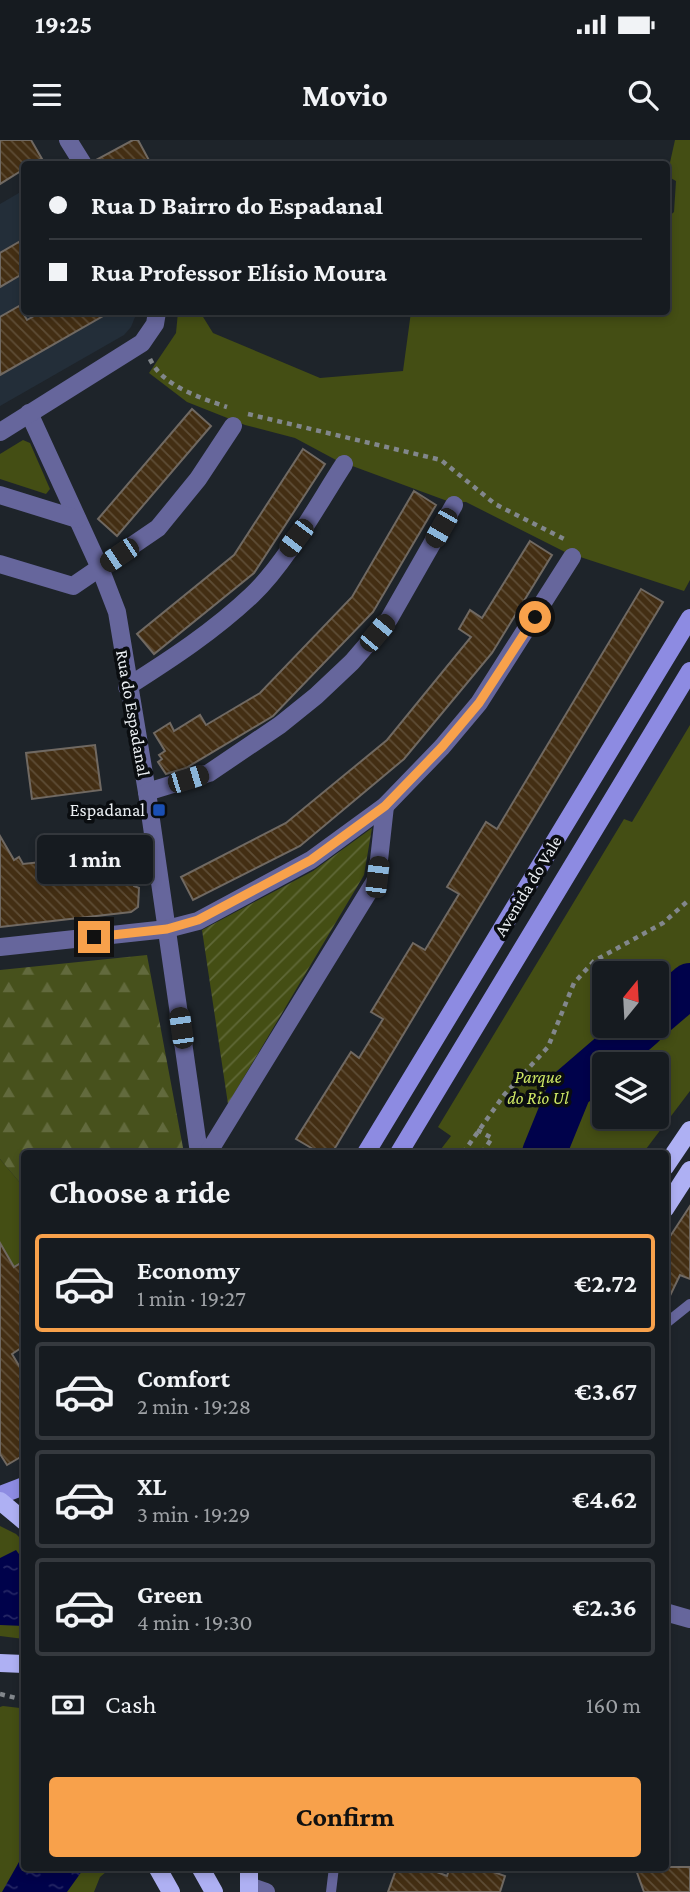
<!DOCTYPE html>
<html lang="en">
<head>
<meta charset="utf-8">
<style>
  body { margin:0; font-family:"Crimson Pro",serif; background:#1f2429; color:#f1f3f6; height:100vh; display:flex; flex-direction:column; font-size:26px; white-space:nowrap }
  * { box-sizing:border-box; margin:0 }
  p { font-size:23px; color:#9ea1a5 }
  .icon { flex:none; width:38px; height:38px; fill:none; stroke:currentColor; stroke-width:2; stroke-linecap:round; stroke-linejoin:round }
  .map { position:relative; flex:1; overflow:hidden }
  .drawer { position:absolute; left:21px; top:1010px; width:648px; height:721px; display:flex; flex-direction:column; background:#161b20; border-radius:7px; box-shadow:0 4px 10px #0003,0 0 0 2px #35393e }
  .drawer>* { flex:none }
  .top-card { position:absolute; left:21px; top:21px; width:649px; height:154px; border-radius:7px; box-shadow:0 4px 10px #0003,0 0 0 2px #35393e; display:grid; align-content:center; height:154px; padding:0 28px; background:#161b20 }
  .needle { width:46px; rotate:18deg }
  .tools { position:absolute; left:592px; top:821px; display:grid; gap:14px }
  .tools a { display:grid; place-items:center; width:77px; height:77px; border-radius:7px; background:#161b20; box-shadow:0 4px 10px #0003,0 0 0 2px #35393e; font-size:35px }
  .end { position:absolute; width:32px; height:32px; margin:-16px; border:9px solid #f8a14b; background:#111; box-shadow:0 0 0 4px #111 }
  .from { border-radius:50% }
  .bubble { position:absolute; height:49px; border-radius:7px; background:#161b20; box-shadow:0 4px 10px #0003,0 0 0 2px #35393e; font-size:23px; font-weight:700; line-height:49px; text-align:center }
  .car { position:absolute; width:21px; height:42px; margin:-21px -10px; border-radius:9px; box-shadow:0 0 5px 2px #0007; background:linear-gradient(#222 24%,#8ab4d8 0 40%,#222 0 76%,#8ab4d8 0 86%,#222 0) }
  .top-card b { display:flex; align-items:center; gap:24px; height:66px; font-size:26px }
  .top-card b+b { border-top:2px solid #35393e }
  .top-card i { width:18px; height:18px; background:#f1f3f6 }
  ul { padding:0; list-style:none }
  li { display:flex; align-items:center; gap:21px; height:98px; margin:0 14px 10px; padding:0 14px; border:4px solid #35393e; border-radius:7px }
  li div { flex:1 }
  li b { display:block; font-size:26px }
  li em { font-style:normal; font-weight:700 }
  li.active { border-color:#f8a14b }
  li>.icon { width:63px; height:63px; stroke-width:1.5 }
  h2 { padding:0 28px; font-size:32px; line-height:84px }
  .pay { display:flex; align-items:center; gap:18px; height:77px; padding:0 28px; font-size:26px }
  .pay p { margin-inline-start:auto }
  .primary-button { display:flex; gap:14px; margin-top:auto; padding:14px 28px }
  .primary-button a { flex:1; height:80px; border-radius:7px; background:#f8a14b; color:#111; font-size:28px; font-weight:700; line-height:80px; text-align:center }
  .status { display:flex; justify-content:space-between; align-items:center; height:49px; padding:0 35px; background:#161b20; direction:ltr }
  .status svg { height:19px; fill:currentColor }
  header { display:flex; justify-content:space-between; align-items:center; height:91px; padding:0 28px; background:#161b20; font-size:32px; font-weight:700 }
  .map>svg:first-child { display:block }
</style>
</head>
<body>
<div class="status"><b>19:25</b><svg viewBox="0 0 49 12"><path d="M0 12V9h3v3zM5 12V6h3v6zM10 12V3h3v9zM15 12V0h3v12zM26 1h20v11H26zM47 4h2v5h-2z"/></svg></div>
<header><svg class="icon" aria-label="menu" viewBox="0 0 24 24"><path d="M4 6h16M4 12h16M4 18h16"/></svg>Movio<svg class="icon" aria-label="search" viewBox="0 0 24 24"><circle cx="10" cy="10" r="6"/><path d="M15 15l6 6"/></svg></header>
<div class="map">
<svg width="690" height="1752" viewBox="0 0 690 1752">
  <defs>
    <pattern id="forest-firs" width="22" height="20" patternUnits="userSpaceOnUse" patternTransform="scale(1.75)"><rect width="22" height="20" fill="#47511c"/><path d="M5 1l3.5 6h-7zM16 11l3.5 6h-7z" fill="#626a3d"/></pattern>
    <pattern id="garden-furrows" width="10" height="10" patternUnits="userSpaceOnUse" patternTransform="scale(1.75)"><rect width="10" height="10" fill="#444e14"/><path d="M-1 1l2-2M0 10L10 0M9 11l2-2" fill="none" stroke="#5f6837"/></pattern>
    <pattern id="water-ripples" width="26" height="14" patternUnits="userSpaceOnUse" patternTransform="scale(1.75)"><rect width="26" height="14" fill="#00024b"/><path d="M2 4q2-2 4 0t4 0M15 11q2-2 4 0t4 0" fill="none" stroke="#252765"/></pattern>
    <pattern id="building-back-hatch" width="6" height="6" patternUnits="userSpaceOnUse" patternTransform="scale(1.75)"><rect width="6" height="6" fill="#432e13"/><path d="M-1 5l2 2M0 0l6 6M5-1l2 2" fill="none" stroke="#5e4d36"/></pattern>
  </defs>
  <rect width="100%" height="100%" fill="#1e242a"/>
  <polygon fill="#232e39" points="24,50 24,172 137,172 131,187 124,195 0,266 0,64"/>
  <g fill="#444e14" fill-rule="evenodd">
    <polygon points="675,0 690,0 690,440 684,451 565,412 466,362 450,362 336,320 295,298 245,285 187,262 149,233 176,193 178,172 200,172 213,193 320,238 403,231 411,172 667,172 667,78 674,72 676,41 667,36"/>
    <polygon points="23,300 30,303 50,349 46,354 0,339 0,314"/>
    <path d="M690,585V951L643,1013H438L451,996L438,987L624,679L632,682ZM604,833H656V886H604ZM656,924V976H604V924Z"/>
    <polygon points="0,1019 21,1044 24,1043 24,1121 14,1127 0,1103"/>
    <polygon points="0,1386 16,1394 24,1402 24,1499 0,1496"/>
    <polygon points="3,1566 20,1568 24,1573 24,1727 112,1727 100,1737 94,1752 0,1752 0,1567"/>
  </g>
  <polygon fill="url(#forest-firs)" points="147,815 184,1013 24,1013 24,1043 21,1044 0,1019 0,830"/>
  <polygon fill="url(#garden-furrows)" points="372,688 364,735 228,964 202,790 313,731"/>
  <g fill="url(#water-ripples)">
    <polygon points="16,1410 24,1421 24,1486 0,1485 0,1418"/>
    <polygon points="24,1713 24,1727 85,1727 67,1752 2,1752"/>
  </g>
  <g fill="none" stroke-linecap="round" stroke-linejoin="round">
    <g stroke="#00024b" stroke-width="44">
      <polyline points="656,874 690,845"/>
      <polyline points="544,1013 570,949 643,886"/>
    </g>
  </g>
  <g fill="url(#building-back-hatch)" stroke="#706962" stroke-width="2">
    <polygon points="0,0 31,0 42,19 24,24 24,29 0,44"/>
    <polygon points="133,0 138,0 151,24 94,24 94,21"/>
    <polygon points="24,99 24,133 0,147 0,113"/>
    <polygon points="19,166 27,180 41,172 110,172 0,235 0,177"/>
    <polygon points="192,269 211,286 117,396 98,379"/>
    <polygon points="303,309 325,324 254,433 154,514 137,494 234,415"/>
    <polygon points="414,351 436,365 373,472 273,576 186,628 166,634 158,622 162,619 159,615 165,611 154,593 170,583 174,591 200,575 206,585 260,553 352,457"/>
    <polygon points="530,401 552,415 492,513 404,619 300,706 193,760 181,737 286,683 387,600 471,497 459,489 470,470 482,478"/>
    <polygon points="641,449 663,462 332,1013 320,1013 296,999 351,912 359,918 383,879 371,872 413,803 425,810 459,754 447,747 486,682 497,689"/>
    <polygon points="95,605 101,650 32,659 26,613"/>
    <polygon points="0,696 14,720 19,717 23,724 106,715 115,719 131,717 134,746 139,748 138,767 131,772 0,787"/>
    <polygon points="690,1066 690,1139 680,1135 665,1166 665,1104"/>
    <polygon points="0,1103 14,1127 24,1121 24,1206 12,1214 24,1234 24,1315 7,1325 0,1314"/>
    <polygon points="397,1727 424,1727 447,1736 450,1727 480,1727 505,1736 500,1752 388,1752"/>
    <polygon points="635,1727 690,1727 690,1752 644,1752"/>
  </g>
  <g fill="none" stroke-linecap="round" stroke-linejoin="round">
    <g stroke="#82878c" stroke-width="4.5" stroke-dasharray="5 5" stroke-linecap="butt">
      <path d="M150,219C162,246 201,258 227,267"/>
      <polyline points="248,274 441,320 495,364 564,399"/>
      <polyline points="477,990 492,998 482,1013"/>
      <polyline points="463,1013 504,955 548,907 574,843 594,821 663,783 690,759"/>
      <polyline points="0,1554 24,1560"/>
    </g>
    <g stroke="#66669c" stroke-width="10">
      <polyline points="665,1184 690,1164"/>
      <polyline points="331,1752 334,1727"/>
    </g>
    <g stroke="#66669c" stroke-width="18">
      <polyline points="68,0 83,24"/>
      <polyline points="29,273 100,428 117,472 147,652 199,1013"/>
      <polyline points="0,292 142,203 155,184 157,172"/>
      <polyline points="0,355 77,379"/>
      <polyline points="0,424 73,446 158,388 198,339 233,286"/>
      <path d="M127,547C171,519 214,491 252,455C286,423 318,364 344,324"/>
      <polyline points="147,652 209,633 280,585 316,556 352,522 389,479 454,365"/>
      <polyline points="0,807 167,789 198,781 311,720 385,666 442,607 479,563 572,417"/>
      <polyline points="208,1013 377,738 385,666"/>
      <polyline points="665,1472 690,1479"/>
      <polyline points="249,1746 266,1752"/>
    </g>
    <g stroke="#8d8be2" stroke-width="18">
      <polyline points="366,1013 690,478"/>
      <polyline points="399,1013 690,531"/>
      <polyline points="0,1355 24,1346"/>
    </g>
    <g stroke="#aeb0f3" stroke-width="18">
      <polyline points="665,1027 690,990"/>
      <polyline points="665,1069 690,1030"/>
      <polyline points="0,1361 24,1381"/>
      <polyline points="0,1523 24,1524"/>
      <polyline points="157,1727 171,1752"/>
      <polyline points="200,1727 214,1752"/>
      <polyline points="249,1752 249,1727"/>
    </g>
  </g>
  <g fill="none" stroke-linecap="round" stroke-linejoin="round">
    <polyline stroke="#f8a14b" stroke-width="9" points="94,797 167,789 198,780 311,720 385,666 442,607 479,563 535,477"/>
  </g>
  <rect fill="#1a4fb4" stroke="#0a0d10" stroke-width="2.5" x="152" y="663" width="14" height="14" rx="3.5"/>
  <g text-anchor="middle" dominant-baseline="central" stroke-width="7" stroke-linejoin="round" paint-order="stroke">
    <g font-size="18" fill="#ebeff3" stroke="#0a0d10">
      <text transform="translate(133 573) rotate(80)">Rua do Espadanal</text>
      <text transform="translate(528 746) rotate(-59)">Avenida do Vale</text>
    </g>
    <g font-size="18" fill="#ebeff3" stroke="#0a0d10" text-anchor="end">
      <text x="145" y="670">Espadanal</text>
    </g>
    <g font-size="18" font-style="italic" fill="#cee765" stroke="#0a0d10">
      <text x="538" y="937">Parque<tspan x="538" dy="21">do Rio Ul</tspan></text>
    </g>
  </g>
</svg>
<div class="tools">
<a><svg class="needle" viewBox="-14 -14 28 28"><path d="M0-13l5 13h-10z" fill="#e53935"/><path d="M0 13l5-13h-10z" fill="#9ea1a5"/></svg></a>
<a><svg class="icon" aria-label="layers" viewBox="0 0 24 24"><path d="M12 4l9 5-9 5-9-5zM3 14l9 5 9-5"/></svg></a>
</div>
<i class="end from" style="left:535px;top:477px"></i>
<i class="end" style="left:94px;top:797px"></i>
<div class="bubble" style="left:37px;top:695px;width:116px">1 min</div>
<i class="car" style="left:441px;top:388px;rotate:210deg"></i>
<i class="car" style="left:296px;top:398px;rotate:217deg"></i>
<i class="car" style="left:119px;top:415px;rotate:236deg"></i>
<i class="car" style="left:377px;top:493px;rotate:40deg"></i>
<i class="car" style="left:188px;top:639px;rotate:73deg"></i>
<i class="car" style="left:377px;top:737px;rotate:7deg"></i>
<i class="car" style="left:181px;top:888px;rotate:352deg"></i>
<div class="top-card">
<b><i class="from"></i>Rua D Bairro do Espadanal</b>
<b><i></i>Rua Professor Elísio Moura</b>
</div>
<section class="drawer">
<h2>Choose a ride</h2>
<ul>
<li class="active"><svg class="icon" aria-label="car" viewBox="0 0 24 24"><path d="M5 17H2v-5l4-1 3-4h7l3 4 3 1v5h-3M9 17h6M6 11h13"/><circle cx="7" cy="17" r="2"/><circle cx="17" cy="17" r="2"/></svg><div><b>Economy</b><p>1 min · 19:27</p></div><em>€2.72</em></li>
<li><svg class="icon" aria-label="car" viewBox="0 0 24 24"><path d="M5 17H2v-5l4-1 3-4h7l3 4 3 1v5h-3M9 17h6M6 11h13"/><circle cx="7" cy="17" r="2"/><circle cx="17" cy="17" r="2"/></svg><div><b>Comfort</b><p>2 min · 19:28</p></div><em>€3.67</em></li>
<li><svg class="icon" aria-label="car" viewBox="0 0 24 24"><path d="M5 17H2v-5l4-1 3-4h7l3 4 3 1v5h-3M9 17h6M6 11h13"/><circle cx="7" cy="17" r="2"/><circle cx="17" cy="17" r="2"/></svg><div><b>XL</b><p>3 min · 19:29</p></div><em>€4.62</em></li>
<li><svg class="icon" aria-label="car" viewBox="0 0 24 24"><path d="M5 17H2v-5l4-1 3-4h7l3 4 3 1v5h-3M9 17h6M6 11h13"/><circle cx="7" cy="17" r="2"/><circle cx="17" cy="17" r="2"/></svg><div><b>Green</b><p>4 min · 19:30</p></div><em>€2.36</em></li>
</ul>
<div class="pay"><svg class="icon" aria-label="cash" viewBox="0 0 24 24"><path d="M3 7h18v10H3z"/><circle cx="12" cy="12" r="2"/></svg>Cash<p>160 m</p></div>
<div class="primary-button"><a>Confirm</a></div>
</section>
</div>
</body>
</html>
